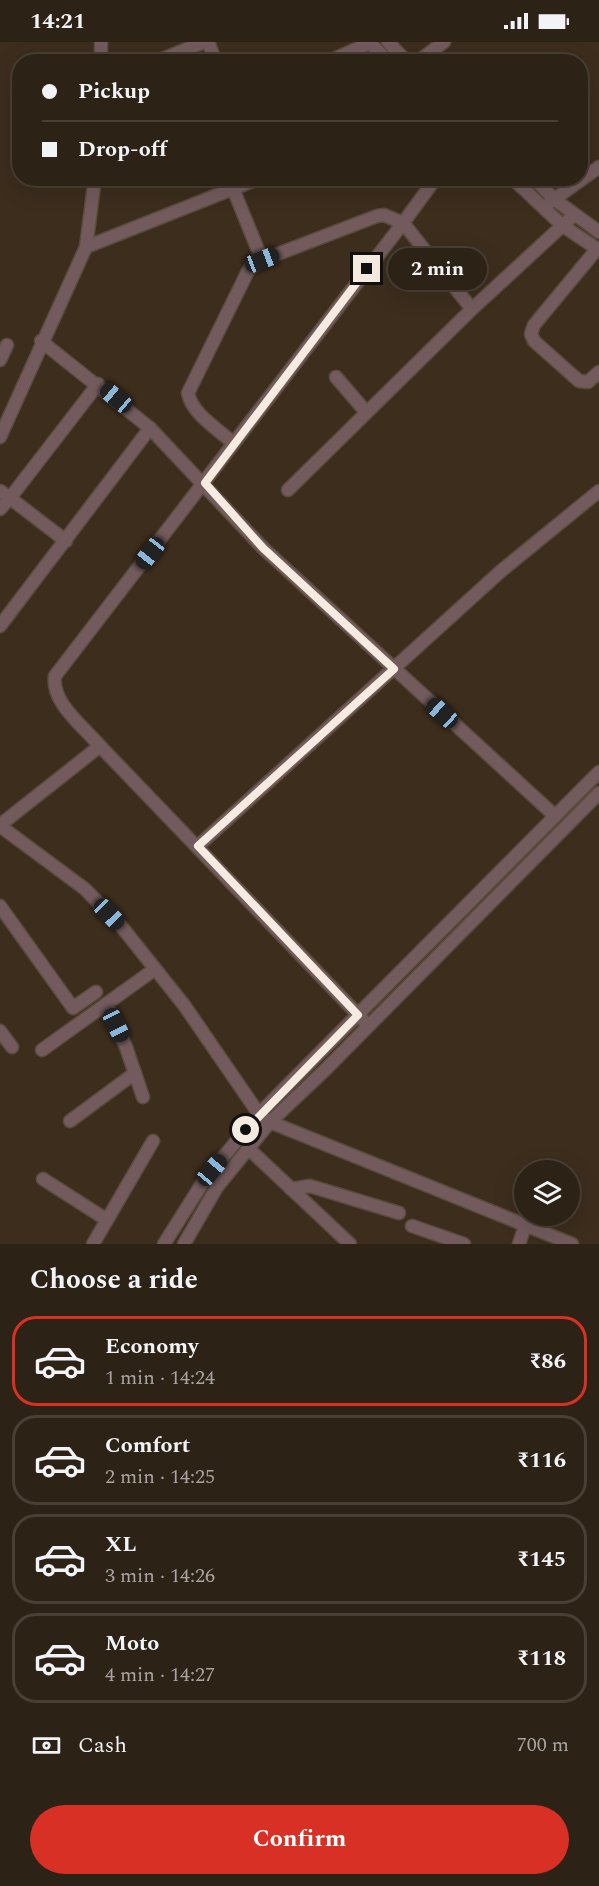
<!DOCTYPE html>
<html lang="en">
<head>
<meta charset="utf-8">
<style>
  body { margin:0; font-family:Spectral,serif; background:#352a1f; color:#f1f3f6; height:100vh; display:flex; flex-direction:column; font-size:22px; white-space:nowrap }
  * { box-sizing:border-box; margin:0 }
  p { font-size:20px; color:#a7a4a1 }
  .icon { flex:none; width:33px; height:33px; fill:none; stroke:currentColor; stroke-width:2; stroke-linecap:round; stroke-linejoin:round }
  .map { position:relative; height:1202px; overflow:hidden }
  .details { display:flex; flex-direction:column; background:#2d2216; flex:1 }
  .details>* { flex:none }
  .hud { position:absolute; left:12px; top:12px; width:576px; height:132px; border-radius:24px; box-shadow:0 6px 24px #0002,0 0 0 2px #483f35; display:grid; align-content:center; height:132px; padding:0 30px; background:#2d2216 }
  .tools { position:absolute; left:514px; top:1118px; display:grid; gap:12px }
  .tools a { display:grid; place-items:center; width:66px; height:66px; border-radius:50%; background:#2d2216; box-shadow:0 6px 24px #0002,0 0 0 2px #483f35; font-size:30px }
  .end { position:absolute; width:27px; height:27px; margin:-14px; border:8px solid #f5ebe1; background:#111; box-shadow:0 0 0 3px #111 }
  .from { border-radius:50% }
  .bubble { position:absolute; height:42px; border-radius:21px; background:#2d2216; box-shadow:0 6px 24px #0002,0 0 0 2px #483f35; font-size:20px; font-weight:700; line-height:42px; text-align:center }
  .car { position:absolute; width:18px; height:36px; margin:-18px -9px; border-radius:8px; box-shadow:0 0 4px 2px #0007; background:linear-gradient(#222 24%,#8ab4d8 0 40%,#222 0 76%,#8ab4d8 0 86%,#222 0) }
  .hud b { display:flex; align-items:center; gap:21px; height:57px; font-size:22px }
  .hud b+b { border-top:2px solid #483f35 }
  .hud i { width:15px; height:15px; background:#f1f3f6 }
  ul { padding:0; list-style:none }
  li { display:flex; align-items:center; gap:18px; height:90px; margin:0 12px 9px; padding:0 18px; border:3px solid #483f35; border-radius:24px }
  li div { flex:1 }
  li b { display:block; font-size:22px }
  li em { font-style:normal; font-weight:700 }
  li.on { border-color:#d93025 }
  li>.icon { width:54px; height:54px; stroke-width:1.5 }
  h2 { padding:0 30px; font-size:27px; line-height:72px }
  .pay { display:flex; align-items:center; gap:15px; height:66px; padding:0 30px; font-size:22px }
  .pay p { margin-inline-start:auto }
  .cta { display:flex; gap:12px; margin-top:auto; padding:12px 30px }
  .cta a { flex:1; height:69px; border-radius:36px; background:#d93025; color:#fff; font-size:24px; font-weight:700; line-height:69px; text-align:center }
  .status { display:flex; justify-content:space-between; align-items:center; height:42px; padding:0 30px; background:#2d2216; direction:ltr }
  .status svg { height:16px; fill:currentColor }
  .map>svg:first-child { display:block }
</style>
</head>
<body>
<div class="status"><b>14:21</b><svg viewBox="0 0 49 12"><path d="M0 12V9h3v3zM5 12V6h3v6zM10 12V3h3v9zM15 12V0h3v12zM26 1h20v11H26zM47 4h2v5h-2z"/></svg></div>
<div class="map">
<svg width="599" height="1202" viewBox="0 0 599 1202">
  <rect width="100%" height="100%" fill="#3c2d1d"/>
  <g fill="none" stroke-linecap="round" stroke-linejoin="round">
    <defs>
      <g id="minor">
        <polyline points="101,0 101,20"/>
        <polyline points="208,0 216,20"/>
        <polyline points="369,0 389,20"/>
        <polyline points="388,0 407,20"/>
        <polyline points="155,20 204,0"/>
        <polyline points="327,20 370,1"/>
        <polyline points="417,20 444,0"/>
        <polyline points="512,136 563,184 599,208"/>
        <polyline points="534,136 554,157 599,190"/>
        <polyline points="234,149 262,218"/>
        <polyline points="549,161 599,125"/>
        <polyline points="86,205 260,136"/>
        <polyline points="597,207 534,283 531,292 534,299 579,339 588,340 599,330"/>
        <polyline points="41,299 150,386 263,506 554,773"/>
        <polyline points="0,318 7,303"/>
        <polyline points="336,335 366,370"/>
        <polyline points="0,395 86,205 95,136"/>
        <path d="M233,401C218,387 192,372 188,351L249,227L262,218L377,174L384,173L403,181L436,136"/>
        <polyline points="288,448 472,267 574,173"/>
        <polyline points="0,449 10,456 0,467"/>
        <polyline points="66,499 10,456 98,342"/>
        <polyline points="0,584 150,386"/>
        <path d="M100,704C84,685 51,661 55,634L403,181L472,267"/>
        <polyline points="0,783 100,704 364,979"/>
        <polyline points="0,784 85,847 121,884 184,963 259,1072 270,1080 572,1202"/>
        <polyline points="198,804 501,529 599,449"/>
        <polyline points="0,864 73,966 96,950"/>
        <polyline points="106,962 126,1005 143,1055"/>
        <polyline points="0,989 12,1005"/>
        <polyline points="42,1008 155,927"/>
        <polyline points="70,1079 135,1031"/>
        <polyline points="249,1107 350,1202"/>
        <polyline points="43,1137 107,1178"/>
        <polyline points="291,1147 310,1144 399,1171"/>
        <polyline points="412,1184 464,1202"/>
        <polyline points="93,1202 153,1099"/>
        <polyline points="164,1202 205,1137 259,1072 599,730"/>
        <polyline points="184,1202 217,1145 270,1080 325,1028 599,751"/>
        <polyline points="519,1202 525,1184"/>
      </g>
    </defs>
    <use href="#minor" stroke="#5a4b3c" stroke-width="15"/>
    <use href="#minor" stroke="#735b5d" stroke-width="12"/>
  </g>
  <g fill="none" stroke-linecap="round" stroke-linejoin="round">
    <polyline stroke="#f5ebe1" stroke-width="8" points="246,1088 358,973 198,804 394,627 263,506 205,441 367,227"/>
  </g>
</svg>
<div class="tools">
<a><svg class="icon" aria-label="layers" viewBox="0 0 24 24"><path d="M12 4l9 5-9 5-9-5zM3 14l9 5 9-5"/></svg></a>
</div>
<i class="end from" style="left:246px;top:1088px"></i>
<i class="end" style="left:367px;top:227px"></i>
<div class="bubble" style="left:388px;top:206px;width:99px">2 min</div>
<i class="car" style="left:262px;top:218px;rotate:69deg"></i>
<i class="car" style="left:116px;top:356px;rotate:310deg"></i>
<i class="car" style="left:150px;top:511px;rotate:218deg"></i>
<i class="car" style="left:442px;top:671px;rotate:312deg"></i>
<i class="car" style="left:109px;top:872px;rotate:136deg"></i>
<i class="car" style="left:116px;top:983px;rotate:154deg"></i>
<i class="car" style="left:212px;top:1128px;rotate:40deg"></i>
<div class="hud">
<b><i class="from"></i>Pickup</b>
<b><i></i>Drop-off</b>
</div>
</div>
<section class="details">
<h2>Choose a ride</h2>
<ul>
<li class="on"><svg class="icon" aria-label="car" viewBox="0 0 24 24"><path d="M5 17H2v-5l4-1 3-4h7l3 4 3 1v5h-3M9 17h6M6 11h13"/><circle cx="7" cy="17" r="2"/><circle cx="17" cy="17" r="2"/></svg><div><b>Economy</b><p>1 min · 14:24</p></div><em>₹86</em></li>
<li><svg class="icon" aria-label="car" viewBox="0 0 24 24"><path d="M5 17H2v-5l4-1 3-4h7l3 4 3 1v5h-3M9 17h6M6 11h13"/><circle cx="7" cy="17" r="2"/><circle cx="17" cy="17" r="2"/></svg><div><b>Comfort</b><p>2 min · 14:25</p></div><em>₹116</em></li>
<li><svg class="icon" aria-label="car" viewBox="0 0 24 24"><path d="M5 17H2v-5l4-1 3-4h7l3 4 3 1v5h-3M9 17h6M6 11h13"/><circle cx="7" cy="17" r="2"/><circle cx="17" cy="17" r="2"/></svg><div><b>XL</b><p>3 min · 14:26</p></div><em>₹145</em></li>
<li><svg class="icon" aria-label="car" viewBox="0 0 24 24"><path d="M5 17H2v-5l4-1 3-4h7l3 4 3 1v5h-3M9 17h6M6 11h13"/><circle cx="7" cy="17" r="2"/><circle cx="17" cy="17" r="2"/></svg><div><b>Moto</b><p>4 min · 14:27</p></div><em>₹118</em></li>
</ul>
<div class="pay"><svg class="icon" aria-label="cash" viewBox="0 0 24 24"><path d="M3 7h18v10H3z"/><circle cx="12" cy="12" r="2"/></svg>Cash<p>700 m</p></div>
<div class="cta"><a>Confirm</a></div>
</section>
</body>
</html>
